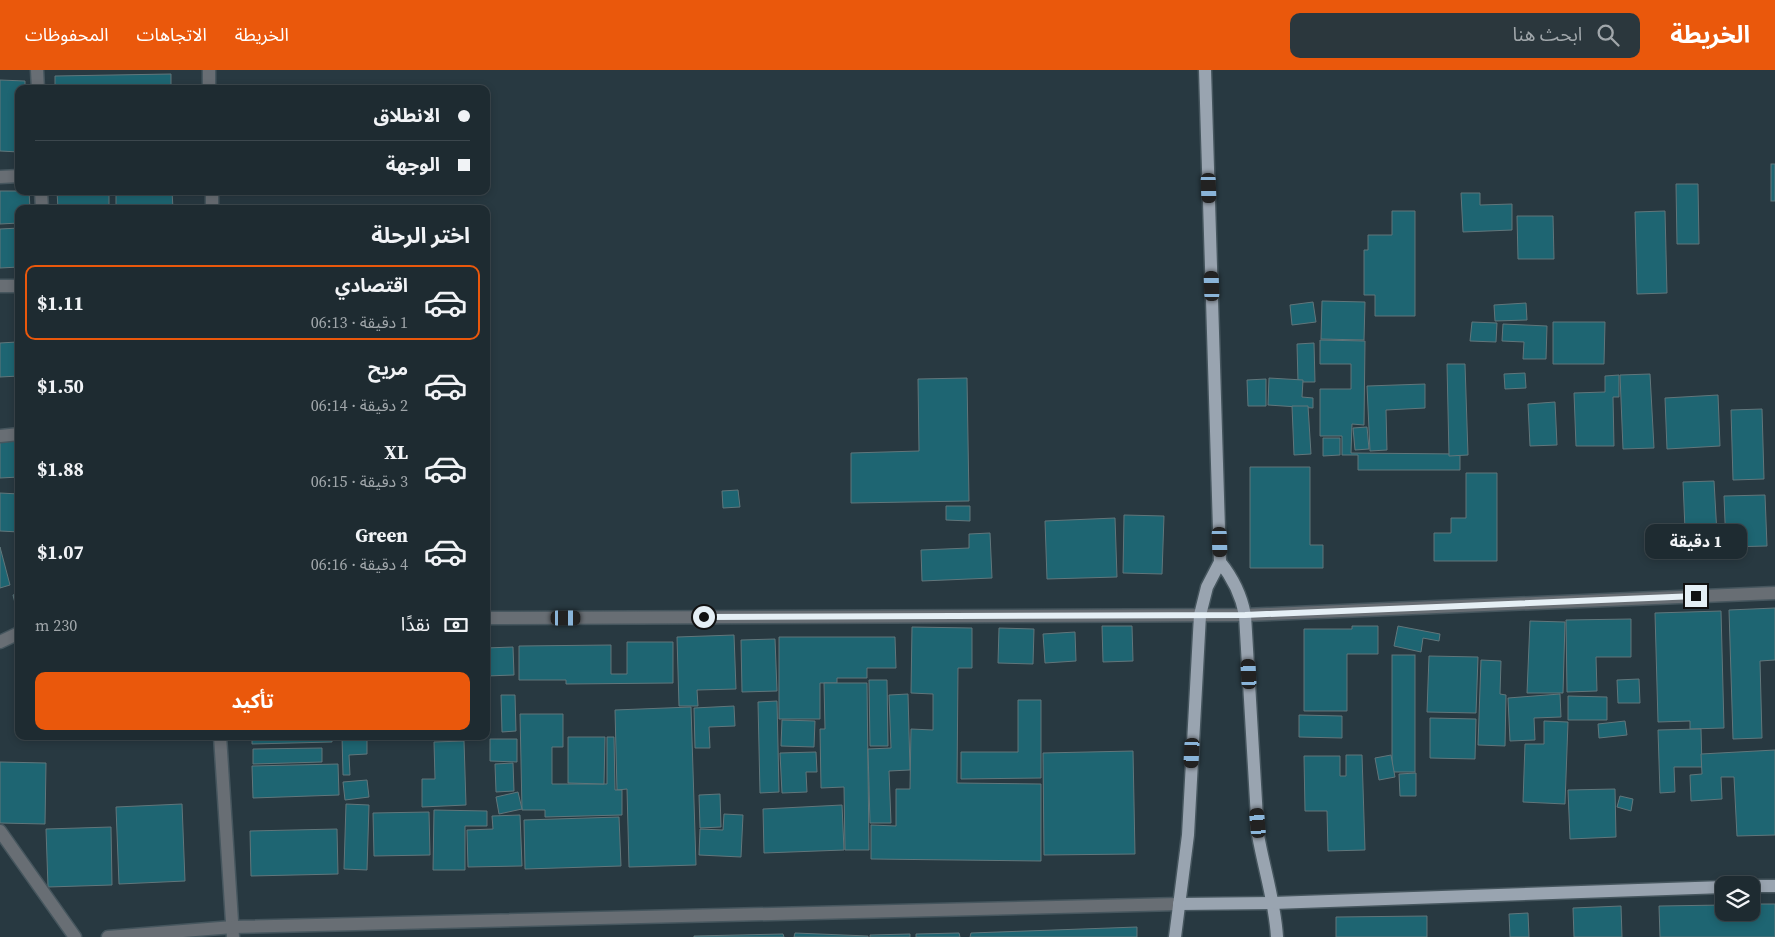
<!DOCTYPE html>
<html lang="ar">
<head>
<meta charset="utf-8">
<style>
  body { margin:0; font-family:"Source Serif 4","Noto Sans Arabic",serif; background:#2b373d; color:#f1f3f6; direction:rtl; height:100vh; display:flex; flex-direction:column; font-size:19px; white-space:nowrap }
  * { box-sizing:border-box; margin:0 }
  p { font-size:16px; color:#a1a7ab }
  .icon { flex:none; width:28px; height:28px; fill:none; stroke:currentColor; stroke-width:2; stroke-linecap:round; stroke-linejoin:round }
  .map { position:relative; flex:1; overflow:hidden; direction:ltr }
  .drawer { position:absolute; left:15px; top:135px; width:475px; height:535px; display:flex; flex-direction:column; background:#1e2b31; border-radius:10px; box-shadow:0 2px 8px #0003,0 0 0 1px #3c474d; direction:rtl }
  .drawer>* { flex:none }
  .hud { position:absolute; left:15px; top:15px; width:475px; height:110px; border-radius:10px; box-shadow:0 2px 8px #0003,0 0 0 1px #3c474d; direction:rtl; display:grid; align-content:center; height:110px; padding:0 20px; background:#1e2b31 }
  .tools { position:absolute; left:1715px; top:806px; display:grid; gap:10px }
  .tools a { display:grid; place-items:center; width:45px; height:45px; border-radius:10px; background:#1e2b31; box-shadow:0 2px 8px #0003,0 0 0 1px #3c474d; font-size:25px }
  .end { position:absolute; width:22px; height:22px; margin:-11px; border:6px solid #e5eff5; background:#111; box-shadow:0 0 0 2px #111 }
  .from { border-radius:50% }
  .bubble { position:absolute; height:35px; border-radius:10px; background:#1e2b31; box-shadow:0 2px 8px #0003,0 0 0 1px #3c474d; font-size:16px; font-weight:700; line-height:35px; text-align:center; direction:rtl }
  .car { position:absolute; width:15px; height:30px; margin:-15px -8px; border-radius:6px; box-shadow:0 0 4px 1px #0007; background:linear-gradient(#222 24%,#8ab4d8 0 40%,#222 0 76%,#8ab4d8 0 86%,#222 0) }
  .hud b { display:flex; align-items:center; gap:18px; height:48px; font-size:19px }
  .hud b+b { border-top:1px solid #3c474d }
  .hud i { width:12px; height:12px; background:#f1f3f6 }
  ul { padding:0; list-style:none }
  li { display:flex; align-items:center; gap:15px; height:75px; margin:0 10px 8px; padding:0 10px; border:2px solid transparent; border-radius:10px }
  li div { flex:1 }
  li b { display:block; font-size:19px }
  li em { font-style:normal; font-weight:700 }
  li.on { border-color:#ea580c }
  li>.icon { width:45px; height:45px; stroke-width:1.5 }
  h2 { padding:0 20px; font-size:22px; line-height:60px }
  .pay { display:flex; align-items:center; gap:12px; height:55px; padding:0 20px; font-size:19px }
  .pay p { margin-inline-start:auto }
  .cta { display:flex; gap:10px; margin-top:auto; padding:10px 20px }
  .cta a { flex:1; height:58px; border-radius:10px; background:#ea580c; color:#fff; font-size:20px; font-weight:700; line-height:58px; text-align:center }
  header { display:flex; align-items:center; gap:30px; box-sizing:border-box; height:70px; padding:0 25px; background:#ea580c; color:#fff }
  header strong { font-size:24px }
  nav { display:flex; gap:28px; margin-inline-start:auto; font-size:18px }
  .search { width:350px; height:45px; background:#2b373d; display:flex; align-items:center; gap:12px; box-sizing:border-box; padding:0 18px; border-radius:10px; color:#a1a7ab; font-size:19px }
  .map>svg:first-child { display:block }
</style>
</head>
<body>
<header>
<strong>الخريطة</strong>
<div class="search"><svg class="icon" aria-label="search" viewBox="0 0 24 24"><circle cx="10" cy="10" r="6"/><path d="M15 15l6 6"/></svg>ابحث هنا</div>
<nav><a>الخريطة</a><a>الاتجاهات</a><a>المحفوظات</a></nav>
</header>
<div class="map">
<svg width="1775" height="867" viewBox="0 0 1775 867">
  <rect width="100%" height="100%" fill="#283941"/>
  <g fill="#1e6572" stroke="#61767b">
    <polygon points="171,4 171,19 55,19 55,6"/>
    <polygon points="0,10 25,11 25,19 19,19 19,82 0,81"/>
    <rect x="1771" y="94" width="4" height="37"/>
    <polygon points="1676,114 1698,114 1699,174 1677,174"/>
    <polygon points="0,121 29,121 30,139 19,139 19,153 0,154"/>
    <polygon points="57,121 109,121 109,139 58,139"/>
    <polygon points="116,121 172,121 173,139 116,139"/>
    <polygon points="1461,123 1480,123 1480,135 1512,134 1512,160 1463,162"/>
    <polygon points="1392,141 1415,141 1415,246 1375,246 1375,225 1364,225 1364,180 1368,180 1368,165 1392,165"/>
    <polygon points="1665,141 1667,223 1637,224 1635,142"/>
    <polygon points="1517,146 1553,146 1554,189 1518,189"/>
    <polygon points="19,158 19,197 0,198 0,159"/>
    <polygon points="1322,231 1365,232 1364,270 1321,269"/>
    <polygon points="1313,232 1316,252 1292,255 1290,235"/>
    <polygon points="1526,233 1527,250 1495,251 1494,235"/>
    <polygon points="1472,252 1497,253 1496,272 1470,271"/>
    <polygon points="1553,252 1605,252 1604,294 1553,294"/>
    <polygon points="1503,254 1547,256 1546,289 1523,289 1524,272 1502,271"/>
    <polygon points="1320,270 1365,271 1364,355 1352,354 1351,383 1460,384 1460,400 1358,400 1358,385 1342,385 1342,366 1320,366 1320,319 1351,319 1351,294 1320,294"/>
    <polygon points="17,272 19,306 0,307 0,273"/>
    <polygon points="1314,273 1315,312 1298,312 1297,274"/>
    <polygon points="1447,294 1465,294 1468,385 1449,386"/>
    <polygon points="1525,303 1526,318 1505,319 1504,304"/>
    <polygon points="1650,304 1654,378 1623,379 1620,305"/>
    <polygon points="1619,305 1619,327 1613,327 1614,376 1576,376 1574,323 1605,322 1605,306"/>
    <polygon points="967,308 969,431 851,433 851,383 919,381 918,309"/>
    <polygon points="1269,308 1303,310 1302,327 1313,328 1313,338 1268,335"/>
    <polygon points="1266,309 1266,336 1248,336 1247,310"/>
    <polygon points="1425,314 1425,338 1386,340 1387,380 1370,381 1367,316"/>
    <polygon points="1718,325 1720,376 1667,379 1665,328"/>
    <polygon points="1555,332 1557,375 1530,376 1528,334"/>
    <polygon points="1292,336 1308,336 1311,384 1294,385"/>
    <polygon points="1762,339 1764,409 1733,410 1731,340"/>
    <polygon points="1367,357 1369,379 1355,380 1353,358"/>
    <polygon points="19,361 19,407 0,408 0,362"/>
    <polygon points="1323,368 1340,368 1340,385 1323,386"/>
    <polygon points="1250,397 1310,397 1310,475 1323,475 1323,498 1250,498"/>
    <polygon points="1466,403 1497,403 1497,491 1434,491 1434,463 1451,463 1451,448 1466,448"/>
    <polygon points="1714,411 1718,482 1686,483 1683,412"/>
    <polygon points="738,420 740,437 723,438 722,421"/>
    <polygon points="0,423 19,424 19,462 0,461"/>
    <polygon points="1765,425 1767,476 1726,477 1724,426"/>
    <polygon points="946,436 970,436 970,451 946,450"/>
    <polygon points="1124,445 1164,446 1162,504 1123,503"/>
    <polygon points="1115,448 1117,507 1047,509 1045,451"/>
    <polygon points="990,463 992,508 922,511 921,480 969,478 969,464"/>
    <polygon points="0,477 10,515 0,518"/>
    <polygon points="19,523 19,549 13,525"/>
    <polygon points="1775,538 1775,590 1760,591 1762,668 1733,669 1729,540"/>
    <polygon points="1721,541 1724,658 1690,659 1690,651 1658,652 1655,543"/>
    <polygon points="1631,549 1631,587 1596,587 1597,621 1567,622 1566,550"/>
    <polygon points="1530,551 1565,552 1563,623 1527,623"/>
    <polygon points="1102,556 1132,556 1133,591 1103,592"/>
    <polygon points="1352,556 1378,556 1378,584 1347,584 1347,641 1304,641 1304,559 1352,559"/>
    <polygon points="1398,556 1440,564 1439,571 1423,568 1421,582 1394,576"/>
    <polygon points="912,557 972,558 972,598 958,598 957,713 1041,714 1041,791 871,789 871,755 896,756 896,719 910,719 911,659 933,660 933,624 911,623"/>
    <polygon points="999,558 1034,559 1033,594 998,593"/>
    <polygon points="1075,562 1076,591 1045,593 1043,564"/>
    <polygon points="734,565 736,619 697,620 698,636 679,636 677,567"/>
    <polygon points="779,567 895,567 896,598 867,598 867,608 837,608 837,613 820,613 820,649 779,649"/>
    <polygon points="775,569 777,621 742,622 741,570"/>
    <polygon points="627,572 673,572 673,613 566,614 566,610 519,610 519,576 611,575 611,604 627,604"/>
    <polygon points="513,577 514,605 486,606 486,578"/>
    <rect x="1392" y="585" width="23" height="117"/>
    <polygon points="1429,586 1478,587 1476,643 1427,642"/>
    <polygon points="1481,590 1501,591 1500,624 1506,625 1505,676 1478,675"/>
    <polygon points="1639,609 1640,633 1618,633 1617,610"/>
    <polygon points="869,610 887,610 888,676 870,676"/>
    <polygon points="824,613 867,613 869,780 845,780 844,717 821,718 820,659 825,659"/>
    <polygon points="908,624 910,700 889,701 891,753 870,753 868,679 891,678 889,625"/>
    <polygon points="1560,624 1561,647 1534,648 1535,670 1510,671 1508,628"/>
    <polygon points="501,625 515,625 516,661 502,662"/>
    <polygon points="1568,626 1607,627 1607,650 1568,650"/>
    <polygon points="1018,630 1041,630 1041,708 961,709 961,682 1018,682"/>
    <polygon points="777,631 779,722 760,723 758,632"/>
    <polygon points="734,636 735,656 709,657 710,678 695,678 694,638"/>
    <polygon points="691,637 696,795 629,797 627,719 617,720 615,640"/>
    <polygon points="520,644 563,644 563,677 552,677 552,714 607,714 607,667 614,667 615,720 622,720 622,745 545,747 545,740 522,740"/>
    <polygon points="1299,645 1342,646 1342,668 1299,667"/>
    <polygon points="1430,648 1476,649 1475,689 1430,688"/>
    <polygon points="782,650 815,651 814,677 781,676"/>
    <polygon points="1544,651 1568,652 1565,734 1523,732 1525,674 1544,674"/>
    <polygon points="1625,651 1627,665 1599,668 1598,654"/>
    <polygon points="1701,659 1702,697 1674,697 1675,722 1660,723 1658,660"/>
    <polygon points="252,666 332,666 332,672 252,674"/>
    <polygon points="342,666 385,666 385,669 367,669 367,684 349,685 350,705 343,705"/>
    <polygon points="568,667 605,667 604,714 568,713"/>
    <polygon points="490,669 517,669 517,692 490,691"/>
    <polygon points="464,671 466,735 422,737 422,709 435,709 434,672"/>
    <polygon points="322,678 322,692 253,694 253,679"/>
    <polygon points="1775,680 1775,765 1737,766 1734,707 1721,707 1722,729 1691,731 1690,705 1702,704 1701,684"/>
    <polygon points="1133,681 1135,784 1044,785 1043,683"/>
    <polygon points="816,682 817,702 806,702 807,722 782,723 780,683"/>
    <polygon points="1346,685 1362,685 1365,780 1328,781 1327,741 1305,741 1304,686 1340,686 1340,706 1346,706"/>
    <polygon points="1391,685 1395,707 1379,710 1375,688"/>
    <polygon points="0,692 46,693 45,754 0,753"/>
    <polygon points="513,693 514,721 496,722 495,694"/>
    <polygon points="338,694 339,725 253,728 252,696"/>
    <polygon points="1416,703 1416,726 1400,726 1399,704"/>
    <polygon points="367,710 369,727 345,730 343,712"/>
    <polygon points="1615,719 1616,767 1570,769 1568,720"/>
    <polygon points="518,722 522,739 499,744 496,727"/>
    <polygon points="720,724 721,757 700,758 699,725"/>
    <polygon points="1620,726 1633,729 1631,741 1617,737"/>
    <polygon points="182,734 185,811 119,814 116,737"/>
    <polygon points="346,734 369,735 367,800 344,799"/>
    <polygon points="842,735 844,780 764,783 763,739"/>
    <polygon points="434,740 487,741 487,756 465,756 465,800 433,800"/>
    <polygon points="429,742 430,785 374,786 373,743"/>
    <polygon points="724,744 743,745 741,787 699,785 700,759 723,760"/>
    <polygon points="520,745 522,796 468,797 467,760 493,759 492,746"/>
    <polygon points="619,747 621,796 525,799 524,750"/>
    <polygon points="111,757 112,815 48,817 46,759"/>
    <polygon points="337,759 338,804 251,806 250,761"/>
    <polygon points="1751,834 1775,834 1775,867 1660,867 1659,836 1724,835 1724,842 1751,842"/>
    <polygon points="1621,836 1622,867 1574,867 1573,838"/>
    <polygon points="1528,843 1529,867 1510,867 1509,844"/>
    <polygon points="1427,846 1427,867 1336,867 1336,847"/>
    <polygon points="1137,857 1137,867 970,867 971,863"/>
    <polygon points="795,863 868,866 868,867 794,867"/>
    <polygon points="959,863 960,867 916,867 916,864"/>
    <polygon points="783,864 784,867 694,867 694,866"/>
    <polygon points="910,864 910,867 870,867 870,865"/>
  </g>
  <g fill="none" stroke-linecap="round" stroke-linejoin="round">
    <defs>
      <g id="minor">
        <polyline points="37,0 38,19"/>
        <polyline points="209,0 209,19"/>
        <polyline points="0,107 19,106"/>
        <polyline points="41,121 42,139"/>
        <polyline points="212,121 212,139"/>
        <polyline points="0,216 19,216"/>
        <polyline points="0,366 19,364"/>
        <polyline points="486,548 1245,545 1775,523"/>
        <polyline points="0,572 19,563"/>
        <polyline points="220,666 233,867"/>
        <polyline points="0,761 75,867"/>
        <polyline points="108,867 233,857 1179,834"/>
      </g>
      <g id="major">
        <path d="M1220,492C1233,508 1241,524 1245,545L1258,765C1264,799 1275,832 1277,867"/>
        <polyline points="1751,816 1775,816"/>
        <polyline points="1179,834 1273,833 1724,817"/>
        <polyline points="1175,867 1188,765 1200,545 1207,517 1220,492 1205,0"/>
      </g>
    </defs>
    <use href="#minor" stroke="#46565e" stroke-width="15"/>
    <use href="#major" stroke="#46565e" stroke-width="15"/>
    <use href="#minor" stroke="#686e74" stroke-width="12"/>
    <use href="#major" stroke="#99a4b0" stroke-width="12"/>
  </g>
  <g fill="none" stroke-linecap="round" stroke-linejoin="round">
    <polyline stroke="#e5eff5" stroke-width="6" points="704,547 1245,545 1696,526"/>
  </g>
</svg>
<div class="tools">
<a><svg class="icon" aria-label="layers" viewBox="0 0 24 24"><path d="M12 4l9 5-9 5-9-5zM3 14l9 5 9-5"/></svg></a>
</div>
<i class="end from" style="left:704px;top:547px"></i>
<i class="end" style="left:1696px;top:526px"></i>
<div class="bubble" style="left:1645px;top:454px;width:102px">1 دقيقة</div>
<i class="car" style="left:1209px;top:118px;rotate:178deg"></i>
<i class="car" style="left:1212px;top:216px;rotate:358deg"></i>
<i class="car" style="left:1220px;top:472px;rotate:178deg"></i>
<i class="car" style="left:566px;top:548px;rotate:90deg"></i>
<i class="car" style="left:1249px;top:604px;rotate:357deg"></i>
<i class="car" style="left:1192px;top:683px;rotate:183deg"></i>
<i class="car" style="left:1258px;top:753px;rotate:355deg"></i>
<div class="hud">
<b><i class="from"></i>الانطلاق</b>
<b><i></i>الوجهة</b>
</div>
<section class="drawer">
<h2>اختر الرحلة</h2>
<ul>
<li class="on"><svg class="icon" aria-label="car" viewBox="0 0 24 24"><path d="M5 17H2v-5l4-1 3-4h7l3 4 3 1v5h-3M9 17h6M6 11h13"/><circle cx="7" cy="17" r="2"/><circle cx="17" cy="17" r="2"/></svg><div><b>اقتصادي</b><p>1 دقيقة · 06:13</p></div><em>$1.11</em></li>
<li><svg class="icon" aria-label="car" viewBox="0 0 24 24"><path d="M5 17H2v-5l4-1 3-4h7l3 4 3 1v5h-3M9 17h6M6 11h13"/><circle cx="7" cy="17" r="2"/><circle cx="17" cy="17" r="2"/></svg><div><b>مريح</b><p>2 دقيقة · 06:14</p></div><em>$1.50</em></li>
<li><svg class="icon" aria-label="car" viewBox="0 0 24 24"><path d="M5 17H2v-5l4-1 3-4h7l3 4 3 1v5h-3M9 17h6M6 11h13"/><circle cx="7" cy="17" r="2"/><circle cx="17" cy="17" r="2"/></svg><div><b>XL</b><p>3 دقيقة · 06:15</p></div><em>$1.88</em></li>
<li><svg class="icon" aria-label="car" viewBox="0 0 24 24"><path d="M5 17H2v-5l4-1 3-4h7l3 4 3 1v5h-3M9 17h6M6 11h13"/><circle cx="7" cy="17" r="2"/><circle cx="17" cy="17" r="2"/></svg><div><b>Green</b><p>4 دقيقة · 06:16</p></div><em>$1.07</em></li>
</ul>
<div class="pay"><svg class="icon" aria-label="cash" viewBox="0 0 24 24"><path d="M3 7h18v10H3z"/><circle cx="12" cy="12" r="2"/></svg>نقدًا<p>230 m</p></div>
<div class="cta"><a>تأكيد</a></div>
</section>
</div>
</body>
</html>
